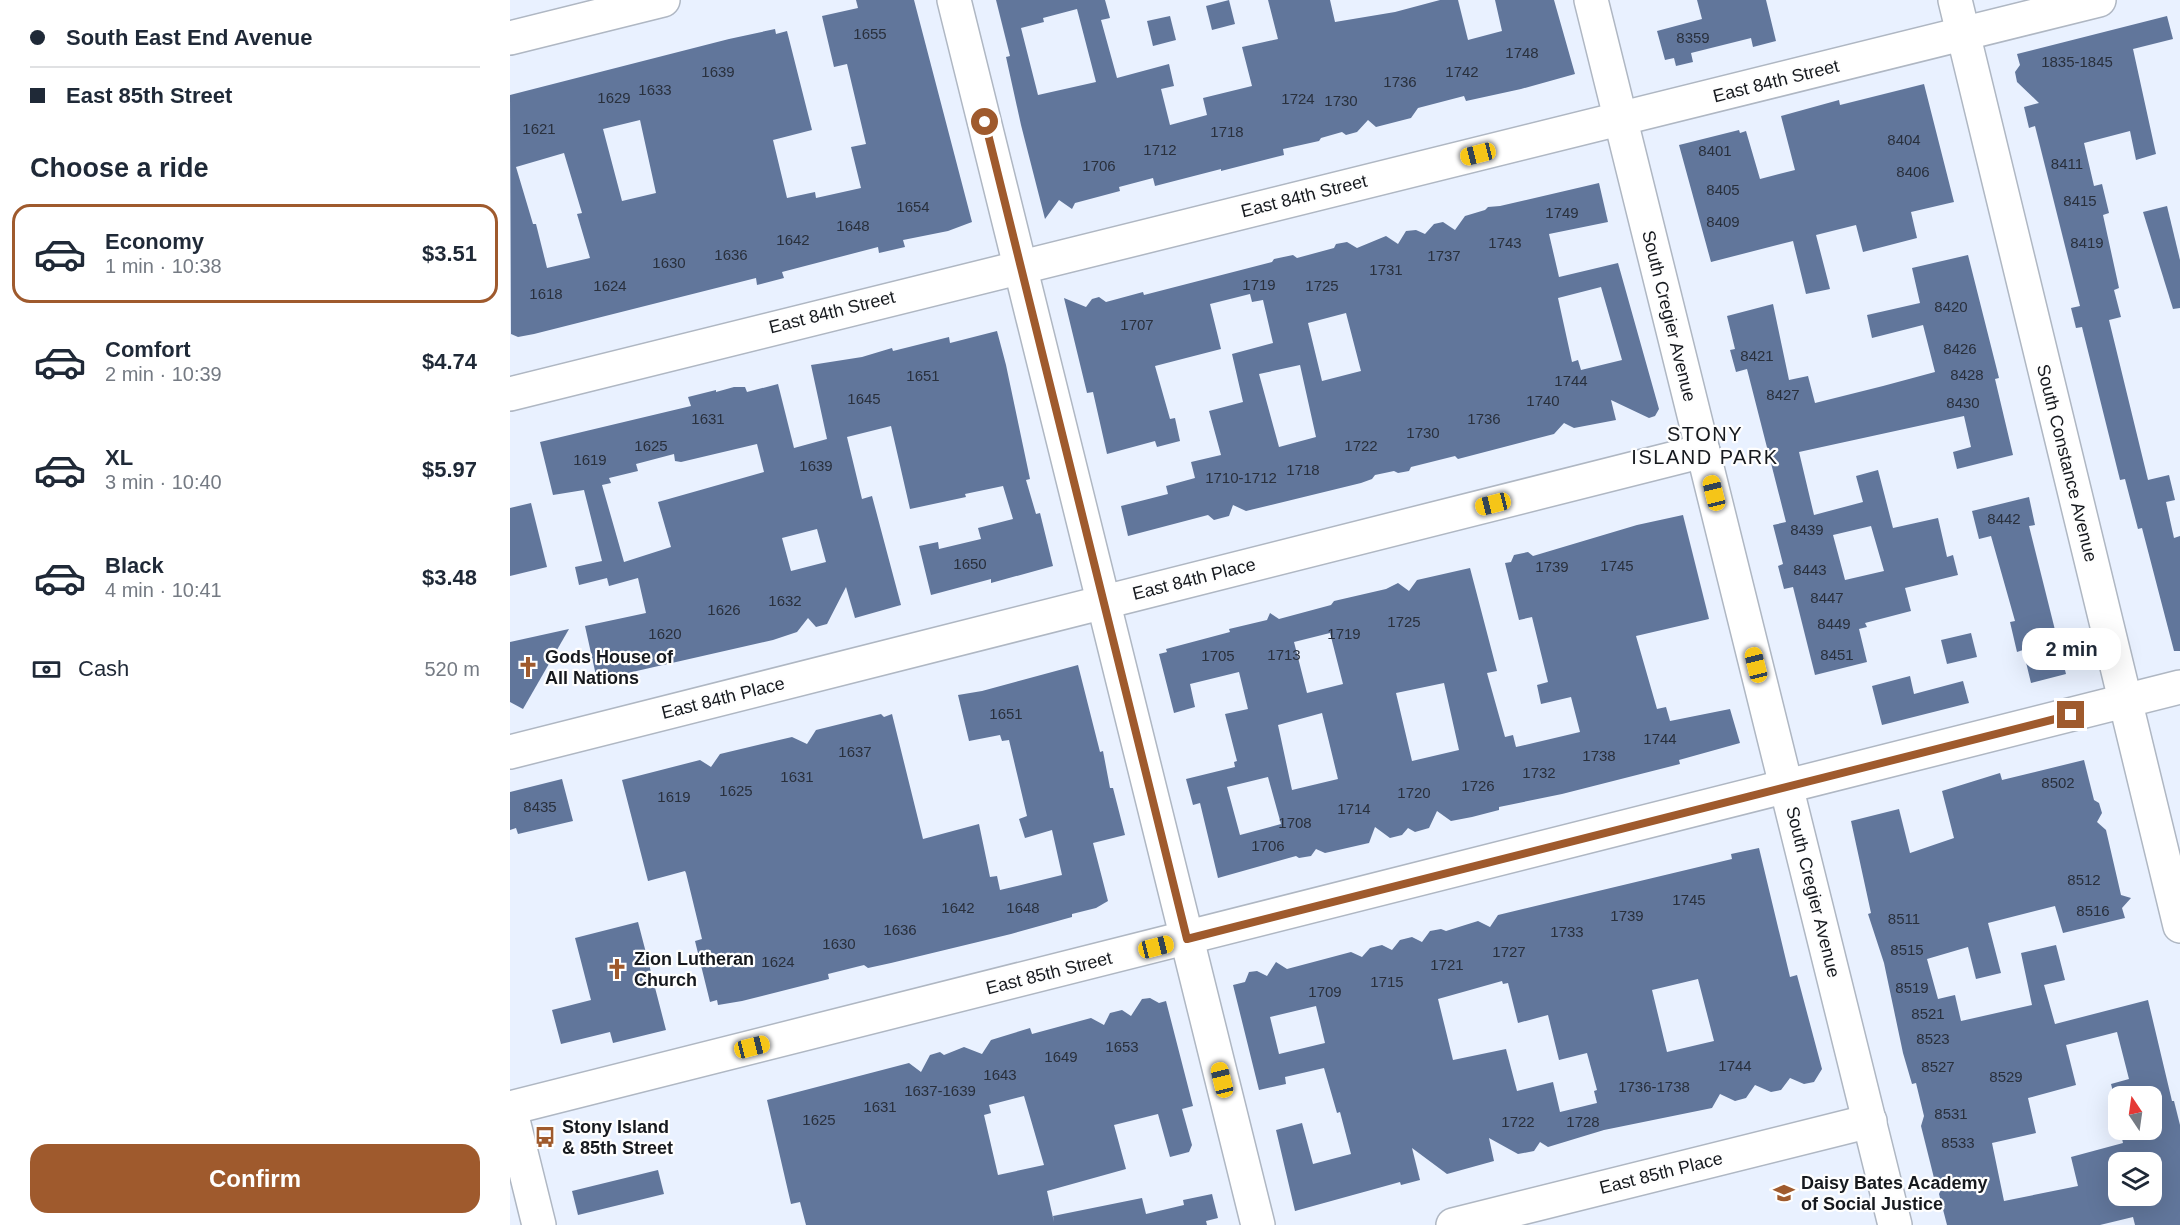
<!DOCTYPE html>
<html lang="en">
<head>
<meta charset="utf-8">
<style>
  body { margin:0; font-family:Helvetica,sans-serif; background:#f2f2f3; color:#1f2937; height:100vh; display:flex; flex-direction:column; font-size:22px; white-space:nowrap }
  * { box-sizing:border-box; margin:0 }
  p { font-size:20px; color:#747a83 }
  .icon { flex:none; width:33px; height:33px; fill:none; stroke:currentColor; stroke-width:2; stroke-linecap:round; stroke-linejoin:round }
  .map { position:relative; flex:1; overflow:hidden }
  .drawer { display:flex; flex-direction:column; background:#fff; width:510px }
  .drawer>* { flex:none }
  .guide { display:grid; align-content:center; height:132px; padding:0 30px; background:#fff }
  .needle { width:39px; rotate:347deg }
  .tools { position:absolute; left:1598px; top:1086px; display:grid; gap:12px }
  .tools a { display:grid; place-items:center; width:54px; height:54px; border-radius:12px; background:#fff; box-shadow:0 6px 24px #0002; font-size:30px }
  .end { position:absolute; width:27px; height:27px; margin:-14px; border:8px solid #9f5a2d; background:#fff; box-shadow:0 0 0 3px #fff }
  .from { border-radius:50% }
  .bubble { position:absolute; height:42px; border-radius:18px; background:#fff; box-shadow:0 6px 24px #0002; font-size:20px; font-weight:700; line-height:42px; text-align:center }
  .car { position:absolute; width:18px; height:36px; margin:-18px -9px; border-radius:8px; box-shadow:0 0 4px 2px #0007; background:linear-gradient(#f5c518 24%,#345 0 40%,#f5c518 0 76%,#345 0 86%,#f5c518 0) }
  .guide b { display:flex; align-items:center; gap:21px; height:57px; font-size:22px }
  .guide b+b { border-top:2px solid #e0e1e3 }
  .guide i { width:15px; height:15px; background:#1f2937 }
  ul { padding:0; list-style:none }
  li { display:flex; align-items:center; gap:18px; height:99px; margin:0 12px 9px; padding:0 18px; border:3px solid transparent; border-radius:18px }
  li div { flex:1 }
  li b { display:block; font-size:22px }
  li em { font-style:normal; font-weight:700 }
  li.selected { border-color:#9f5a2d }
  li>.icon { width:54px; height:54px; stroke-width:1.5 }
  h2 { padding:0 30px; font-size:27px; line-height:72px }
  .pay { display:flex; align-items:center; gap:15px; height:66px; padding:0 30px; font-size:22px }
  .pay p { margin-inline-start:auto }
  .action { display:flex; gap:12px; margin-top:auto; padding:12px 30px }
  .action a { flex:1; height:69px; border-radius:18px; background:#9f5a2d; color:#fff; font-size:24px; font-weight:700; line-height:69px; text-align:center }
  main { display:flex; flex:1; min-height:0 }
  .map>svg:first-child { display:block }
</style>
</head>
<body>
<main>
<section class="drawer">
<div class="guide">
<b><i class="from"></i>South East End Avenue</b>
<b><i></i>East 85th Street</b>
</div>
<h2>Choose a ride</h2>
<ul>
<li class="selected"><svg class="icon" aria-label="car" viewBox="0 0 24 24"><path d="M5 17H2v-5l4-1 3-4h7l3 4 3 1v5h-3M9 17h6M6 11h13"/><circle cx="7" cy="17" r="2"/><circle cx="17" cy="17" r="2"/></svg><div><b>Economy</b><p>1 min · 10:38</p></div><em>$3.51</em></li>
<li><svg class="icon" aria-label="car" viewBox="0 0 24 24"><path d="M5 17H2v-5l4-1 3-4h7l3 4 3 1v5h-3M9 17h6M6 11h13"/><circle cx="7" cy="17" r="2"/><circle cx="17" cy="17" r="2"/></svg><div><b>Comfort</b><p>2 min · 10:39</p></div><em>$4.74</em></li>
<li><svg class="icon" aria-label="car" viewBox="0 0 24 24"><path d="M5 17H2v-5l4-1 3-4h7l3 4 3 1v5h-3M9 17h6M6 11h13"/><circle cx="7" cy="17" r="2"/><circle cx="17" cy="17" r="2"/></svg><div><b>XL</b><p>3 min · 10:40</p></div><em>$5.97</em></li>
<li><svg class="icon" aria-label="car" viewBox="0 0 24 24"><path d="M5 17H2v-5l4-1 3-4h7l3 4 3 1v5h-3M9 17h6M6 11h13"/><circle cx="7" cy="17" r="2"/><circle cx="17" cy="17" r="2"/></svg><div><b>Black</b><p>4 min · 10:41</p></div><em>$3.48</em></li>
</ul>
<div class="pay"><svg class="icon" aria-label="cash" viewBox="0 0 24 24"><path d="M3 7h18v10H3z"/><circle cx="12" cy="12" r="2"/></svg>Cash<p>520 m</p></div>
<div class="action"><a>Confirm</a></div>
</section>
<div class="map">
<svg width="1670" height="1225" viewBox="0 0 1670 1225">
  <rect width="100%" height="100%" fill="#e9f1ff"/>
  <g fill="#61769b" fill-rule="evenodd">
    <path d="M346,0H404L462,222L438,231L393,240L395,247L369,253L368,247L272,272L274,278L247,285L246,278L24,334L8,337L1,334L0,95L219,39L265,29L266,34L277,31L302,130L263,140L277,198L305,192L306,198L351,188L341,147L356,144L337,64L324,67L312,16L348,8ZM130,120L146,193L112,201L93,129ZM54,153L72,213L67,214L80,258L37,268L26,224H23L6,167Z"/>
    <path d="M486,0H595L600,18L591,20L607,78L659,64L664,86L651,89L660,125L697,115L693,98L742,86L732,47L768,39L758,0H820L825,22L885,12L930,0H948L958,40L992,31L985,0H1044L1065,74L1011,89L956,101L954,96L908,108L901,118L866,127L858,120L847,132L836,135L832,132L811,138L809,141L773,149L774,155L711,171V169L645,186L643,178L609,187L610,191L565,203L562,209L549,200L535,219L511,125L496,57L500,56ZM567,9L586,82L528,95L511,28L534,22L533,18Z"/>
    <polygon points="719,0 725,24 702,30 696,6"/>
    <polygon points="1187,0 1256,0 1266,41 1243,47 1241,38 1181,53 1183,62 1166,66 1164,58 1155,60 1147,31 1192,19"/>
    <polygon points="660,16 666,40 643,46 637,21"/>
    <polygon points="1657,16 1663,39 1623,49 1646,154 1626,160 1620,131 1574,143 1584,186 1592,184 1599,213 1593,215 1609,288 1604,290 1611,317 1599,320 1638,480 1659,475 1665,500 1656,502 1664,538 1670,536 1670,651 1664,651 1632,528 1628,529 1615,479 1610,480 1572,327 1566,328 1561,308 1570,306 1525,126 1519,128 1514,107 1529,103 1507,82 1505,72 1510,65 1507,54"/>
    <polygon points="1414,84 1444,202 1401,212 1407,238 1353,252 1346,225 1306,235 1320,289 1296,294 1283,241 1201,262 1169,145 1229,130 1230,133 1236,131 1250,179 1285,170 1271,116 1329,100 1330,105"/>
    <path d="M1089,183L1098,222L1039,234L1049,277L1108,263L1149,409L1145,416L1139,418L1101,400L1106,420L1064,428L1054,423L1044,434L948,459L945,456L901,467L899,471L888,473L884,471L865,475L862,479L851,483L736,511L723,505L719,516L704,520L698,515L618,536L611,506L658,494L656,486L685,478L681,462L711,455L699,411L733,402L722,354L763,343L753,300L742,302L740,294L700,304L711,349L645,366L660,419L665,418L670,441L647,447L645,441L597,454L583,392L577,393L554,298L576,307L582,299L589,297L596,302L633,292L634,295L762,262L764,259L783,255L787,258L824,248L826,244L837,242L847,248L876,236L888,244L896,231L906,230L915,234L924,224L933,222L945,230L955,216L975,210L978,207L990,206ZM1091,287L1112,360L1071,370L1068,360L1062,362L1048,298ZM836,313L851,371L812,381L798,323ZM790,365L806,437L769,447L749,374Z"/>
    <polygon points="1657,206 1670,260 1670,308 1663,309 1633,212"/>
    <path d="M1458,255L1489,378L1485,379L1503,455L1447,469L1443,452L1461,447L1454,416L1289,452L1304,515L1353,502L1346,476L1368,470L1383,528L1428,518L1437,557L1443,555L1448,575L1395,588L1401,611L1355,623L1357,627L1349,629L1357,662L1305,675L1283,587L1274,589L1268,566L1273,564L1263,525L1276,522L1237,369L1226,372L1220,350L1225,349L1217,316L1263,304L1279,380L1298,376L1305,403L1373,386L1425,372L1413,325L1362,338L1357,315L1410,303L1402,268ZM1361,526L1374,571L1335,580L1323,535Z"/>
    <path d="M487,331L496,365L520,479L516,480L526,514L530,513L543,566L481,583V579L421,595L409,546L428,542L429,549L471,539L468,528L503,519L493,486L455,494L456,497L400,509L381,426L337,437L352,499L362,496L391,605L345,618L336,587L317,624L306,627L298,618L287,632L263,640L87,680L75,626L136,613L128,578L99,586L97,578L69,585L65,567L92,561L74,490L43,495L30,442L181,406L178,397L206,390V392L224,387H235L237,392L268,384L284,448L317,439L301,365L352,357L382,348L383,351L439,337L440,343ZM247,444L254,472L148,502L161,547L114,562L92,485L101,483L99,478L128,471L126,464L164,454L165,461L171,462ZM307,529L316,562L281,571L272,538Z"/>
    <polygon points="1519,497 1525,525 1519,526 1556,674 1521,683 1513,650 1507,652 1500,622 1505,621 1481,536 1469,539 1462,511"/>
    <polygon points="21,503 37,567 0,576 0,508"/>
    <path d="M1173,515L1199,619L1126,636L1147,709L1156,707L1160,721L1220,709L1230,743L1169,760L1170,764L1052,794L989,807V810L962,817L941,821L927,811L919,828L905,832L898,828L892,835L880,838L865,827L859,843L815,853L806,849L801,856L789,858L786,856L708,878L690,803L683,805L676,779L725,767L724,762L727,761L715,714L738,709L729,672L680,684L685,707L664,713L649,654L657,652L656,649L720,632L719,629L757,620L760,613L769,619L821,605L824,601L876,589L888,583L899,591L907,580L960,568L987,671L977,673L995,737L1003,735L1006,747L1070,732L1061,697L1031,704L1027,685L1038,682L1022,617L1009,620L995,563L1001,562L1004,555L1018,552L1023,556L1127,525ZM820,633L833,684L797,693L784,642ZM934,683L949,750L902,761L886,693ZM812,713L828,779L782,790L768,725ZM758,777L771,824L730,835L717,787Z"/>
    <polygon points="59,629 13,709 0,702 0,642"/>
    <polygon points="1461,633 1467,657 1437,664 1431,640"/>
    <polygon points="568,665 590,752 593,751 600,788 603,788 615,835 583,843 598,901 586,908 562,914 562,917 501,934 381,963 358,968 354,965 318,974 319,979 232,1001 208,1005 207,1000 200,1002 185,941 192,939 176,873 175,871 138,881 112,780 190,760 201,767 210,754 282,737 297,744 306,730 371,714 374,717 382,714 413,839 469,824 480,877 487,876 490,890 552,875 542,830 515,838 509,819 517,816 499,740 492,741 490,735 459,741 448,695 472,691"/>
    <polygon points="1400,676 1404,694 1453,681 1459,703 1372,725 1362,686"/>
    <path d="M1574,760L1584,800L1589,803L1592,813L1587,822L1596,830L1611,895L1621,898L1612,908L1615,918L1553,933L1545,906L1478,923L1491,973L1466,979L1458,947L1417,959L1428,999L1445,995L1451,1021L1522,1005L1511,953L1546,945L1555,980L1534,985L1545,1024L1638,1000L1662,1101H1664L1670,1125V1225H1625L1623,1217L1590,1225H1437L1429,1194L1434,1183L1424,1178L1411,1126L1414,1116L1406,1083L1402,1084L1393,1053L1374,963L1358,914L1361,913L1341,821L1389,809L1400,853L1444,838L1432,791L1490,773L1492,780ZM1607,1032L1619,1079L1601,1084L1608,1111V1096H1641V1130H1610L1613,1143L1561,1157L1568,1186L1494,1201L1482,1143L1526,1133L1518,1098L1566,1085L1556,1045ZM1608,1162H1641V1196H1608Z"/>
    <polygon points="52,779 63,821 8,834 6,828 0,830 0,792"/>
    <path d="M1249,848L1280,977L1287,975L1312,1069L1304,1082L1294,1084L1280,1078L1271,1090L1261,1092L1245,1085L1236,1098L1225,1101L1210,1094L1202,1108L1094,1130L1038,1147L1030,1142L1024,1151L1008,1154L979,1138L984,1161L937,1174L902,1148L910,1180L891,1185L890,1182L785,1211L766,1130L792,1123L803,1164L841,1154L830,1112L827,1113L814,1068L775,1077L776,1084L749,1090L723,985L735,982L739,972L747,971L757,976L766,962L777,969L841,952L852,957L860,948L872,945L882,950L890,940L902,937L912,942L920,931L931,929L936,931L968,921L980,927L988,915L1222,859L1221,854ZM1188,979L1204,1041L1157,1052L1142,990ZM992,981L993,984L998,983L1008,1023L1038,1015L1049,1060L1077,1053L1087,1090L1084,1091L1087,1103L1050,1112L1043,1082L1007,1091L996,1049L943,1060L928,999ZM806,1006L815,1043L769,1054L760,1017Z"/>
    <polygon points="128,922 156,1030 103,1043 100,1032 51,1044 42,1010 81,1000 65,938"/>
    <path d="M640,998L649,1003L656,1001L683,1106L672,1109L682,1145L679,1152L660,1157L648,1114L604,1125L616,1169L537,1191L544,1222L543,1216L632,1198L636,1214L674,1205L673,1200L702,1194L708,1218L696,1221L697,1225H296L290,1202L281,1204L257,1100L399,1063L411,1072L420,1055L430,1052L434,1055L454,1047L472,1054L481,1040L520,1028L522,1034L581,1018L594,1025L600,1013L612,1010L621,1016L632,999ZM514,1096L534,1165L488,1175L474,1115L481,1113L479,1105Z"/>
    <polygon points="148,1170 154,1194 68,1215 62,1191"/>
  </g>
  <g fill="none" stroke-linecap="round" stroke-linejoin="round">
    <defs>
      <g id="minor">
        <polyline points="444,0 748,1225"/>
        <polyline points="1081,0 1385,1225"/>
        <polyline points="1445,0 1670,926"/>
        <polyline points="0,38 153,0"/>
        <path d="M0,394C529,259 1060,133 1589,0"/>
        <polyline points="0,752 1193,451"/>
        <polyline points="0,1108 1670,687"/>
        <polyline points="943,1225 1360,1121"/>
      </g>
      <polyline id="highway" points="0,1108 29,1225"/>
    </defs>
    <use href="#minor" stroke="#afb7c3" stroke-width="36"/>
    <use href="#highway" stroke="#afb7c3" stroke-width="36"/>
    <use href="#minor" stroke="#fff" stroke-width="33"/>
    <use href="#highway" stroke="#fff" stroke-width="33"/>
  </g>
  <g fill="none" stroke-linecap="round" stroke-linejoin="round">
    <polyline stroke="#9f5a2d" stroke-width="8" points="475,122 677,939 1561,715"/>
  </g>
  <defs>
    <symbol id="church-bare" viewBox="-9 -9 18 18"><path d="M-1.2-6h2.4v3.5h3.3v2.4h-3.3V6h-2.4V-.1h-3.3v-2.4h3.3Z" fill="#9f5a2d" stroke="#fefefe" stroke-width="2.5" paint-order="stroke"/></symbol>
    <symbol id="bus-bare" viewBox="-9 -9 18 18"><path d="M-5-6H5V4H4V6H2V4H-2V6H-4V4H-5ZM-3.5-4V0h7V-4ZM-3.5 1.2v1.5H-2V1.2ZM2 1.2v1.5H3.5V1.2Z" fill="#9f5a2d" stroke="#fefefe" stroke-width="2.5" paint-order="stroke"/></symbol>
    <symbol id="school-bare" viewBox="-9 -9 18 18"><path d="M0-5L7-2L0 1L-7-2ZM-4 1L0 2.5L4 1V4Q0 6-4 4Z" fill="#9f5a2d" stroke="#fefefe" stroke-width="2.5" paint-order="stroke"/></symbol>
  </defs>
  <g fill-rule="evenodd">
    <use href="#church-bare" x="3" y="652" width="30" height="30"/>
    <use href="#church-bare" x="92" y="954" width="30" height="30"/>
    <use href="#bus-bare" x="20" y="1122" width="30" height="30"/>
    <use href="#school-bare" x="1259" y="1178" width="30" height="30"/>
  </g>
  <g text-anchor="middle" dominant-baseline="central" stroke-width="4.5" stroke-linejoin="round" paint-order="stroke">
    <g font-size="15" fill="#29303d">
      <text x="360" y="33">1655</text>
      <text x="1183" y="37">8359</text>
      <text x="1012" y="52">1748</text>
      <text x="1567" y="61">1835-1845</text>
      <text x="208" y="71">1639</text>
      <text x="952" y="71">1742</text>
      <text x="890" y="81">1736</text>
      <text x="145" y="89">1633</text>
      <text x="104" y="97">1629</text>
      <text x="788" y="98">1724</text>
      <text x="831" y="100">1730</text>
      <text x="29" y="128">1621</text>
      <text x="717" y="131">1718</text>
      <text x="1394" y="139">8404</text>
      <text x="650" y="149">1712</text>
      <text x="1205" y="150">8401</text>
      <text x="1557" y="163">8411</text>
      <text x="589" y="165">1706</text>
      <text x="1403" y="171">8406</text>
      <text x="1213" y="189">8405</text>
      <text x="1570" y="200">8415</text>
      <text x="403" y="206">1654</text>
      <text x="1052" y="212">1749</text>
      <text x="1213" y="221">8409</text>
      <text x="343" y="225">1648</text>
      <text x="283" y="239">1642</text>
      <text x="995" y="242">1743</text>
      <text x="1577" y="242">8419</text>
      <text x="221" y="254">1636</text>
      <text x="934" y="255">1737</text>
      <text x="159" y="262">1630</text>
      <text x="876" y="269">1731</text>
      <text x="749" y="284">1719</text>
      <text x="100" y="285">1624</text>
      <text x="812" y="285">1725</text>
      <text x="36" y="293">1618</text>
      <text x="1441" y="306">8420</text>
      <text x="627" y="324">1707</text>
      <text x="1450" y="348">8426</text>
      <text x="1247" y="355">8421</text>
      <text x="1457" y="374">8428</text>
      <text x="413" y="375">1651</text>
      <text x="1061" y="380">1744</text>
      <text x="1273" y="394">8427</text>
      <text x="354" y="398">1645</text>
      <text x="1033" y="400">1740</text>
      <text x="1453" y="402">8430</text>
      <text x="198" y="418">1631</text>
      <text x="974" y="418">1736</text>
      <text x="913" y="432">1730</text>
      <text x="141" y="445">1625</text>
      <text x="851" y="445">1722</text>
      <text x="80" y="459">1619</text>
      <text x="306" y="465">1639</text>
      <text x="793" y="469">1718</text>
      <text x="731" y="477">1710-1712</text>
      <text x="1494" y="518">8442</text>
      <text x="1297" y="529">8439</text>
      <text x="460" y="563">1650</text>
      <text x="1107" y="565">1745</text>
      <text x="1042" y="566">1739</text>
      <text x="1300" y="569">8443</text>
      <text x="1317" y="597">8447</text>
      <text x="275" y="600">1632</text>
      <text x="214" y="609">1626</text>
      <text x="894" y="621">1725</text>
      <text x="1324" y="623">8449</text>
      <text x="155" y="633">1620</text>
      <text x="834" y="633">1719</text>
      <text x="774" y="654">1713</text>
      <text x="1327" y="654">8451</text>
      <text x="708" y="655">1705</text>
      <text x="496" y="713">1651</text>
      <text x="1150" y="738">1744</text>
      <text x="345" y="751">1637</text>
      <text x="1089" y="755">1738</text>
      <text x="1029" y="772">1732</text>
      <text x="287" y="776">1631</text>
      <text x="1548" y="782">8502</text>
      <text x="968" y="785">1726</text>
      <text x="226" y="790">1625</text>
      <text x="904" y="792">1720</text>
      <text x="164" y="796">1619</text>
      <text x="30" y="806">8435</text>
      <text x="844" y="808">1714</text>
      <text x="785" y="822">1708</text>
      <text x="758" y="845">1706</text>
      <text x="1574" y="879">8512</text>
      <text x="1179" y="899">1745</text>
      <text x="448" y="907">1642</text>
      <text x="513" y="907">1648</text>
      <text x="1583" y="910">8516</text>
      <text x="1117" y="915">1739</text>
      <text x="1394" y="918">8511</text>
      <text x="390" y="929">1636</text>
      <text x="1057" y="931">1733</text>
      <text x="329" y="943">1630</text>
      <text x="1397" y="949">8515</text>
      <text x="999" y="951">1727</text>
      <text x="268" y="961">1624</text>
      <text x="937" y="964">1721</text>
      <text x="877" y="981">1715</text>
      <text x="1402" y="987">8519</text>
      <text x="815" y="991">1709</text>
      <text x="1418" y="1013">8521</text>
      <text x="1423" y="1038">8523</text>
      <text x="612" y="1046">1653</text>
      <text x="551" y="1056">1649</text>
      <text x="1225" y="1065">1744</text>
      <text x="1428" y="1066">8527</text>
      <text x="490" y="1074">1643</text>
      <text x="1496" y="1076">8529</text>
      <text x="1144" y="1086">1736-1738</text>
      <text x="430" y="1090">1637-1639</text>
      <text x="370" y="1106">1631</text>
      <text x="1441" y="1113">8531</text>
      <text x="309" y="1119">1625</text>
      <text x="1008" y="1121">1722</text>
      <text x="1073" y="1121">1728</text>
      <text x="1448" y="1142">8533</text>
    </g>
    <g font-size="18" fill="#16191e" stroke="#fefefe">
      <text transform="translate(1266 81) rotate(-14)">East 84th Street</text>
      <text transform="translate(794 196) rotate(-14)">East 84th Street</text>
      <text transform="translate(322 312) rotate(-14)">East 84th Street</text>
      <text transform="translate(1159 316) rotate(76)">South Cregier Avenue</text>
      <text transform="translate(1557 463) rotate(76)">South Constance Avenue</text>
      <text transform="translate(684 579) rotate(-14)">East 84th Place</text>
      <text transform="translate(213 698) rotate(-14)">East 84th Place</text>
      <text transform="translate(1303 892) rotate(76)">South Cregier Avenue</text>
      <text transform="translate(539 973) rotate(-14)">East 85th Street</text>
      <text transform="translate(1151 1173) rotate(-14)">East 85th Place</text>
    </g>
    <g font-size="18" font-weight="bold" fill="#16191e" stroke="#fefefe" text-anchor="start">
      <text x="35" y="657">Gods House of<tspan x="35" dy="21">All Nations</tspan></text>
      <text x="124" y="959">Zion Lutheran<tspan x="124" dy="21">Church</tspan></text>
      <text x="52" y="1127">Stony Island<tspan x="52" dy="21">&amp; 85th Street</tspan></text>
      <text x="1291" y="1183">Daisy Bates Academy<tspan x="1291" dy="21">of Social Justice</tspan></text>
    </g>
    <g font-size="20" letter-spacing="1.5" fill="#16191e" stroke="#fefefe">
      <text x="1195" y="434">STONY<tspan x="1195" dy="23">ISLAND PARK</tspan></text>
    </g>
  </g>
</svg>
<div class="tools">
<a><svg class="needle" viewBox="-14 -14 28 28"><path d="M0-13l5 13h-10z" fill="#e53935"/><path d="M0 13l5-13h-10z" fill="#747a83"/></svg></a>
<a><svg class="icon" aria-label="layers" viewBox="0 0 24 24"><path d="M12 4l9 5-9 5-9-5zM3 14l9 5 9-5"/></svg></a>
</div>
<i class="end from" style="left:475px;top:122px"></i>
<i class="end" style="left:1561px;top:715px"></i>
<div class="bubble" style="left:1512px;top:628px;width:99px">2 min</div>
<i class="car" style="left:968px;top:154px;rotate:256deg"></i>
<i class="car" style="left:1204px;top:493px;rotate:346deg"></i>
<i class="car" style="left:983px;top:504px;rotate:256deg"></i>
<i class="car" style="left:1246px;top:665px;rotate:346deg"></i>
<i class="car" style="left:646px;top:947px;rotate:76deg"></i>
<i class="car" style="left:242px;top:1047px;rotate:76deg"></i>
<i class="car" style="left:712px;top:1080px;rotate:346deg"></i>
</div>
</main>
</body>
</html>
